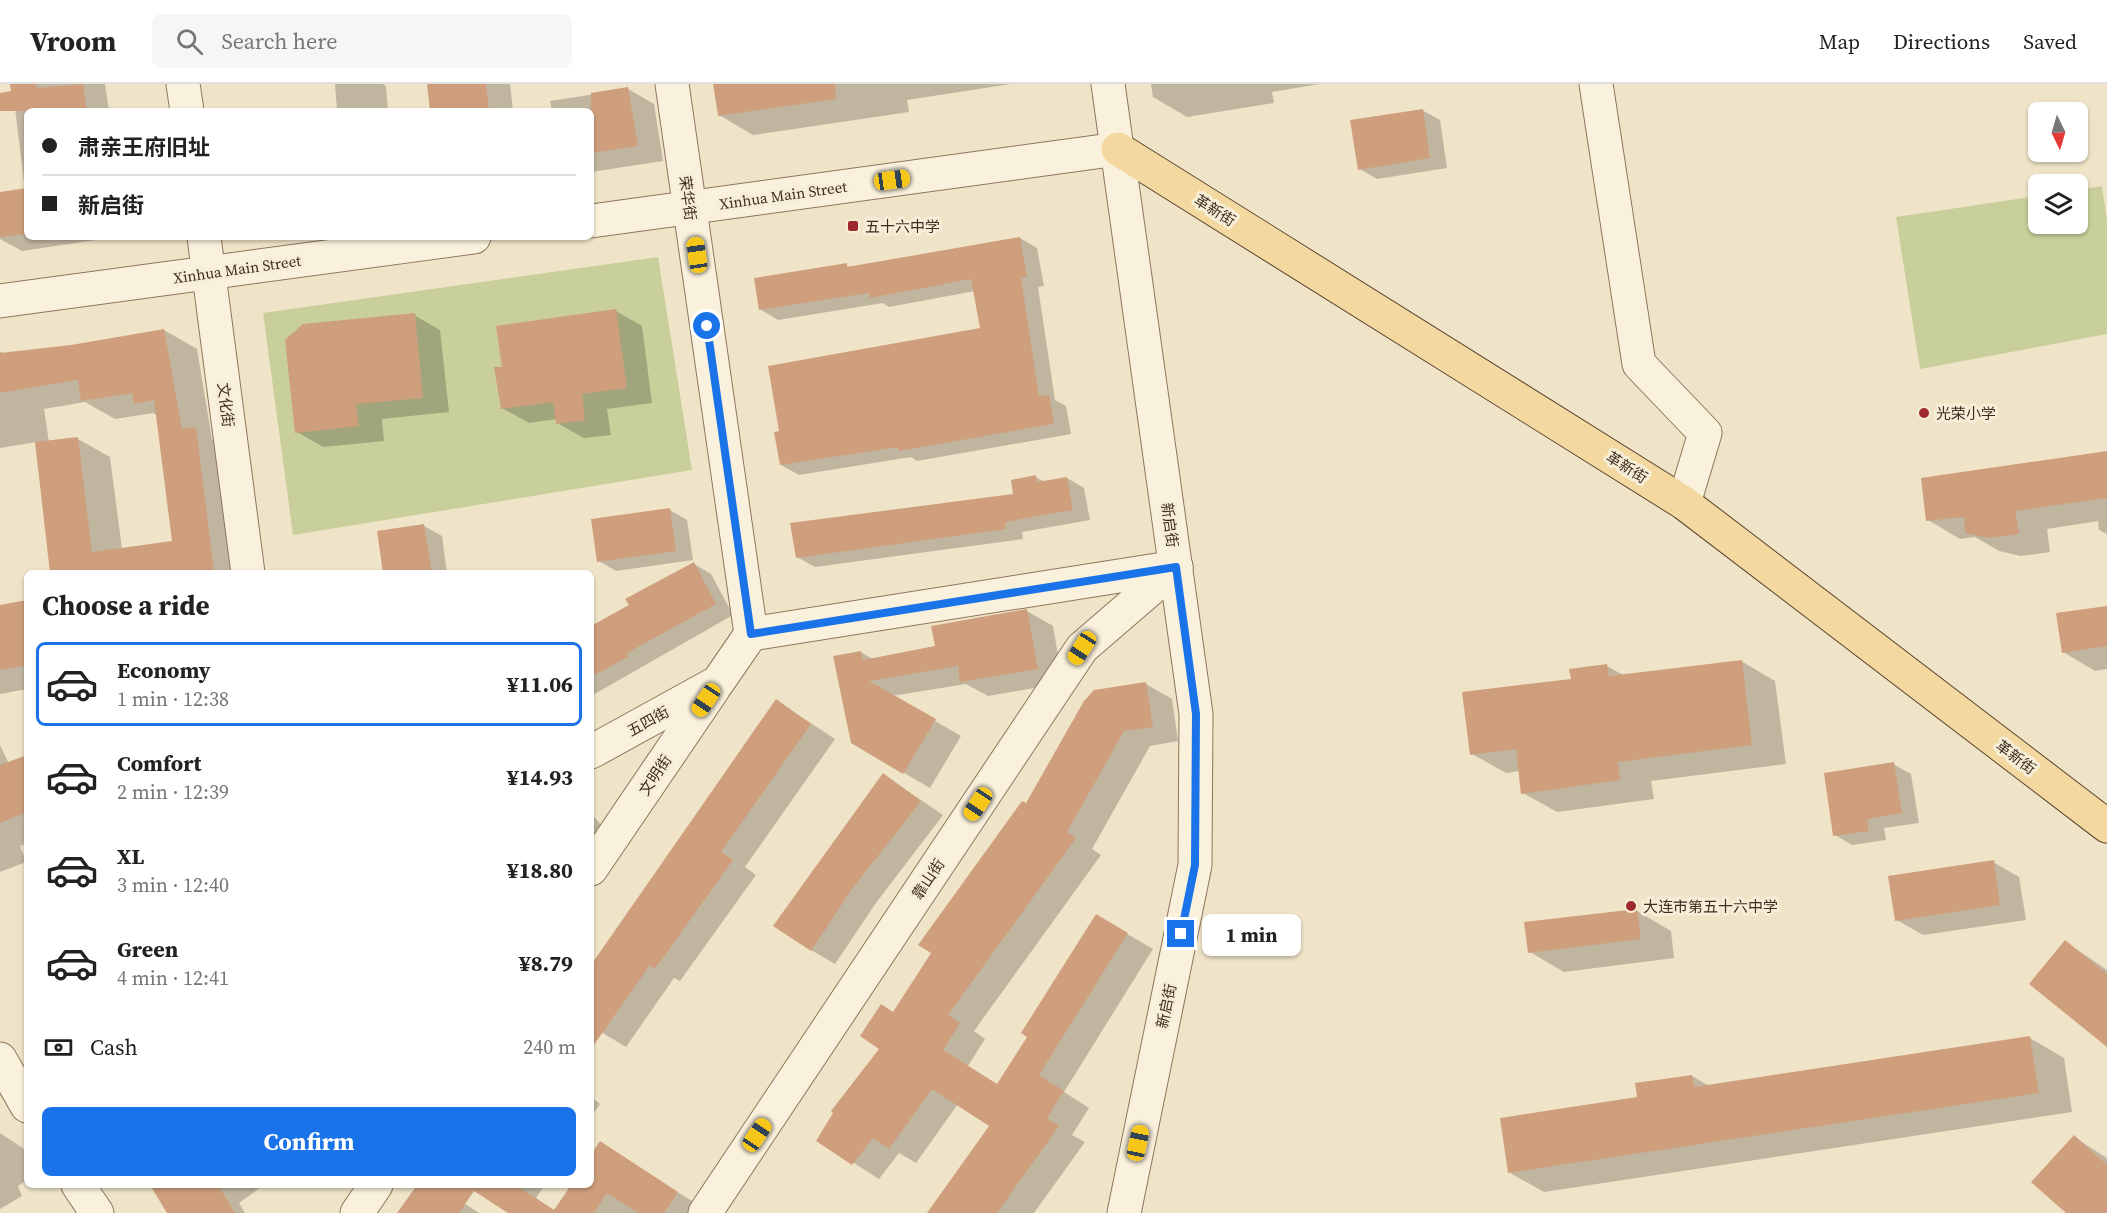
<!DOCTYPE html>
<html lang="en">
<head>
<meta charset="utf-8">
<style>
  body { margin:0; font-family:"Source Serif 4","Noto Sans SC",serif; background:#f6f6f6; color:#222; height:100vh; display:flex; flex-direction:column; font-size:22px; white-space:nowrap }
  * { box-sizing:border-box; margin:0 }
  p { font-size:20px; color:#767676 }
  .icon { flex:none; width:33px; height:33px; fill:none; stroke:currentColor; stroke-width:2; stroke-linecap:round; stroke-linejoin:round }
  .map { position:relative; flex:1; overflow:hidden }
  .drawer { position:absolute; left:24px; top:486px; width:570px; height:618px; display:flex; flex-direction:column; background:#fff; border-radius:9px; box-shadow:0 2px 4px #0004 }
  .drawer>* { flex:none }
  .guide { position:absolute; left:24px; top:24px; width:570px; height:132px; border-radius:9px; box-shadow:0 2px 4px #0004; display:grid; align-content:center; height:132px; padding:0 18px; background:#fff }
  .needle { width:39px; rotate:175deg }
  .tools { position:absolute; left:2028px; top:18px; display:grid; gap:12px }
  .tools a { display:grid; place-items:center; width:60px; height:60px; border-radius:9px; background:#fff; box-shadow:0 2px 4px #0004; font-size:30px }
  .end { position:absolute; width:27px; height:27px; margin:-14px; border:8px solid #1a73e8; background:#fff; box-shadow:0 0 0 3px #fff }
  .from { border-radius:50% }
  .bubble { position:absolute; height:42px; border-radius:9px; background:#fff; box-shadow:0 2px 4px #0004; font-size:20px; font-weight:700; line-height:42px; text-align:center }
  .car { position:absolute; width:18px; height:36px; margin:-18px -9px; border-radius:8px; box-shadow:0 0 4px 2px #0007; background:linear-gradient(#f5c518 24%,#345 0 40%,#f5c518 0 76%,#345 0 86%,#f5c518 0) }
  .guide b { display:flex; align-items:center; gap:21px; height:57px; font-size:22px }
  .guide b+b { border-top:2px solid #e0e0e0 }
  .guide i { width:15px; height:15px; background:#222 }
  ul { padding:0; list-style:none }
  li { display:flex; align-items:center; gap:18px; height:84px; margin:0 12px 9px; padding:0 6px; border:3px solid transparent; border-radius:9px }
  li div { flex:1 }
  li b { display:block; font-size:22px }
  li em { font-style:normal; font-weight:700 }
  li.current { border-color:#1a73e8 }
  li>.icon { width:54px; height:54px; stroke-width:1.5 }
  h2 { padding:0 18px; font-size:27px; line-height:72px }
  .pay { display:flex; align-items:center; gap:15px; height:66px; padding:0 18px; font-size:22px }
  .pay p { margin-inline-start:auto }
  .primary-button { display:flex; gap:12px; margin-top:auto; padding:12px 18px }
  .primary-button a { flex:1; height:69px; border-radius:9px; background:#1a73e8; color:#fff; font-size:24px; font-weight:700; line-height:69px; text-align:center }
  header { display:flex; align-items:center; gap:36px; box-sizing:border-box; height:84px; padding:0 30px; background:#fff; border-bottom:2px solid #e0e0e0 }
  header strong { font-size:28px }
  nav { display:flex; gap:33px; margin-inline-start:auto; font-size:21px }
  .search { width:420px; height:54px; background:#f6f6f6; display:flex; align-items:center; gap:15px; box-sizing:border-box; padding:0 21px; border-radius:9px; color:#767676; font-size:22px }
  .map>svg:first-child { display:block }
</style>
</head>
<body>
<header>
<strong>Vroom</strong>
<div class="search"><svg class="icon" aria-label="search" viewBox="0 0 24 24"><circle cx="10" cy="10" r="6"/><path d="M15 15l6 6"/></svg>Search here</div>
<nav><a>Map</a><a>Directions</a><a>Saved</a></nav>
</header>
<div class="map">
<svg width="2107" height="1129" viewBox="0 0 2107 1129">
  <rect width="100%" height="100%" fill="#f0e4c8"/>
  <g fill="#c9cf9b">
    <polygon points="2102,102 2107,137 2107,250 1920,285 1896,133 2038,112 2038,140 2078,140 2078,106"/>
    <polygon points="658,173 692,386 293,451 263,229"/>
  </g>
  <g fill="#0003" fill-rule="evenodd">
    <polygon points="12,0 105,0 109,27 27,27 27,153 116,153 22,167 0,155 0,109 25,106"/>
    <polygon points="335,0 383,0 386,2 388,27 337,27"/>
    <polygon points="428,0 510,0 513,27 431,27"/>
    <polygon points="714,0 1011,0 907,16 909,28 753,51 719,31"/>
    <polygon points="1151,0 1320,0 1272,8 1274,19 1187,33 1153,13"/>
    <polygon points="628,5 654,20 663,77 591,88 591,27 552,27 550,17"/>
    <polygon points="1422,26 1440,36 1447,84 1377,95 1360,85"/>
    <polygon points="1020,154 1037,164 1044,202 1038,203 1055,316 1066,322 1071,350 917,377 911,373 799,391 781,381 982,245 975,207 889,223 883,219 778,236 760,225 846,181 852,184"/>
    <polygon points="616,227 642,242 652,319 607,325 611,351 584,354 557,339 557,335 529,339 502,324 503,284"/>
    <polygon points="414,231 440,246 449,328 382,335 384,357 323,363 297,348"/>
    <path d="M164,246L197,265L212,355L228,363L243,489H53L37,358L0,364V268L8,270L71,263ZM85,318L115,335L153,329L158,332L174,459L122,465L110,373L78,355L49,358L44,325Z"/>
    <polygon points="2107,369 2107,450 2099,446 2098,437 2047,445 2050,468 2021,472 1999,467 1975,453 1960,455 1928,436"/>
    <polygon points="1036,393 1045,398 1067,394 1084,404 1090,436 1022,448 1023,455 815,483 797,473 1015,412"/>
    <polygon points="670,426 687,436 693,476 616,487 599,477"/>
    <polygon points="424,442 442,452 447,489 385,489"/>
    <polygon points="694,480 711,490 733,531 591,612 591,544 631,522"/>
    <polygon points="27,518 27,605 0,610 0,522"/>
    <polygon points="2107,524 2107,585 2095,587 2063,568"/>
    <polygon points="1027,527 1053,542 1063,599 988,612 966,600 892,612 961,652 930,704 852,659 861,568 874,576 937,563"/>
    <polygon points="1741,577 1775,597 1786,680 1651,697 1654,715 1557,728 1523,709 1520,687 1506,689 1472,670 1572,596 1607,582 1625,592"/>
    <polygon points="1146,600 1172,615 1178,657 1150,662 1092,765 1101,771 974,947 985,955 968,982 998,1001 1122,847 1153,865 1064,1008 1089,1024 1072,1051 1085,1058 1034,1129 929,1129 991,1041 958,1020 916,1079 899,1069 879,1095 818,1056 881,965 894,929 1027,721"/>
    <polygon points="777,617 835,655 745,783 756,791 680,897 674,894 626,963 591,942 591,883"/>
    <polygon points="0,661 9,680 27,672 27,759 20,762 26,778 0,788"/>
    <polygon points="1893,680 1911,690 1919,739 1884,744 1886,756 1852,761 1835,751"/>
    <polygon points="884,691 943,731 876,819 835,880 811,866"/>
    <polygon points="591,729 608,749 591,770"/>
    <polygon points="1993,778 2019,793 2026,836 1923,851 1897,836"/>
    <polygon points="1637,827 1671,847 1674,874 1564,888 1530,868"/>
    <polygon points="2066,858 2107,886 2107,961"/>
    <polygon points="2030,954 2064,974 2072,1028 1544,1108 1510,1089 1639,1015 1692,992 1709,1002"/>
    <polygon points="591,1013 600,1020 591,1033"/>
    <polygon points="0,1049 27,1067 27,1096 18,1102 22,1112 0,1125"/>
    <polygon points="2074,1053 2107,1074 2107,1129 2068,1129"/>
    <polygon points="600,1059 703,1124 700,1129 511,1129 469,1101 545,1101 536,1114 555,1127 573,1101 591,1101 591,1074"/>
    <polygon points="153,1101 264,1101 239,1119 245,1129 170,1129"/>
    <polygon points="418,1101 437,1101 479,1129 399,1129"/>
  </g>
  <g fill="#cf9f7d">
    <polygon points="10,0 36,0 37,4 83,0 87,27 0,27 0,9 11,7"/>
    <polygon points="427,0 486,0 489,27 430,27"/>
    <polygon points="713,0 835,0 836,15 718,32"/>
    <polygon points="628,3 638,62 591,69 591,9"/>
    <polygon points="1423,25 1430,74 1358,86 1350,36"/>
    <polygon points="27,104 27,150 0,153 0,108"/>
    <polygon points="1020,153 1027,193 1021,194 1039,312 1049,311 1054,340 898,367 898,363 780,381 774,348 779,347 768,282 980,244 971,195 870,214 869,209 759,226 754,194 847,179 847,183"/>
    <polygon points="616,225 627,304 582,310 585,336 556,340 553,318 501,325 494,283 502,283 496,242"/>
    <polygon points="415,229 423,314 356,320 359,342 295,349 285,256 303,240"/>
    <polygon points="164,245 182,345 196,343 214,487 194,489 50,489 35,358 78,353 92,468 172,457 154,316 134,320 132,309 81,317 78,296 0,309 0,269 71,261"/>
    <polygon points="2107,367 2107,414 2015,427 2019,450 1988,454 1965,449 1964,433 1926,437 1921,394"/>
    <polygon points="1036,391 1037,398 1067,393 1073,426 1005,438 1006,445 796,474 790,439 1013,410 1011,396"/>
    <polygon points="670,424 676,467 597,478 591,435"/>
    <polygon points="424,440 432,489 383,489 377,447"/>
    <polygon points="694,478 716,520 627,569 629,572 591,593 591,542 629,521 625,515"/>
    <polygon points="27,516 27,581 0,586 0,521"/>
    <polygon points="2107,522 2107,562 2062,569 2056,529"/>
    <polygon points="1027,525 1038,585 960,598 958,582 869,597 936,635 903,690 851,659 833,572 861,567 863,576 935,562 931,542"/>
    <polygon points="1742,576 1752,661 1618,678 1620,696 1521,710 1516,665 1470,671 1462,608 1571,595 1569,585 1607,580 1609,592"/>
    <polygon points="1146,598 1153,643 1124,647 1067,748 1076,754 948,931 960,939 943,966 997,1000 1027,953 1021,949 1096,830 1128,849 1039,991 1064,1007 1047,1034 1059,1042 997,1129 927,1129 989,1042 932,1005 889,1065 873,1054 852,1081 816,1057 833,1029 831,1027 879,965 860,952 881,920 893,928 931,869 918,861 1022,717 1026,719 1084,617 1094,606"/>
    <polygon points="776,615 811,640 721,768 733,776 655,885 650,881 591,965 591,881"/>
    <polygon points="27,671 27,728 0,739 0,681"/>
    <polygon points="1894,678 1902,729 1867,735 1869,747 1833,752 1824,689"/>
    <polygon points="883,689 921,717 852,805 811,867 773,842"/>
    <polygon points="1994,776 2000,821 1895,837 1888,792"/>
    <polygon points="1637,825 1641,855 1528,869 1524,838"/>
    <polygon points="2065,856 2107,890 2107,963 2029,900"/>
    <polygon points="2030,952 2039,1009 1508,1089 1500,1034 1637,1013 1635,999 1692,991 1694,1003"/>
    <polygon points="2074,1051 2107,1081 2107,1129 2066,1129 2031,1098"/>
    <polygon points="600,1057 678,1108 664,1129 638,1129 607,1109 594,1129 508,1129 474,1107 459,1129 397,1129 417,1101 515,1101 554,1126 571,1101 591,1101 591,1071"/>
    <polygon points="150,1101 218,1101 235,1129 167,1129"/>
  </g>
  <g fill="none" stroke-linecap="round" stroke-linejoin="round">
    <defs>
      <g id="minor">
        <polyline points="183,0 187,27"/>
        <polyline points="672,0 751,550"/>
        <polyline points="1108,0 1196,630 1195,781 1124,1129"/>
        <polyline points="1596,0 1639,280 1705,349 1684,419"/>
        <polyline points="591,137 1118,65"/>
        <polyline points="204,153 248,489"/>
        <polyline points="0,217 474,153"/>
        <polyline points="591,668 718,598 751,550 1176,483"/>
        <polyline points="591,785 714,604"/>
        <polyline points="0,975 27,1022"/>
        <polyline points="78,1101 97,1129"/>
        <polyline points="357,1129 376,1101"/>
        <polyline points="705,1129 1082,564 1176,483"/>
      </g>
      <polyline id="major" points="1118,65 1684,419 2107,742"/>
    </defs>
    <use href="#minor" stroke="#8d765c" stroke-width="35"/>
    <use href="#major" stroke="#5b4430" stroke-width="35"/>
    <use href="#minor" stroke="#faf1dc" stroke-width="33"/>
    <use href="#major" stroke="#f3d9a0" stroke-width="33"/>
  </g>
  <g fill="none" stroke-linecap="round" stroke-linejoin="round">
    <polyline stroke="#1a73e8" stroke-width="8" points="707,242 751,550 1176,483 1196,630 1195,781 1181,850"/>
  </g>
  <g fill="#9e2a2b" stroke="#f7eed8" stroke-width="2">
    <rect x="847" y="136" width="12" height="12" rx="3"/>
    <circle cx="1924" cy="329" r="6"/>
    <circle cx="1631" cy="822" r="6"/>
  </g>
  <g text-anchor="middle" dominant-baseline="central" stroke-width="6" stroke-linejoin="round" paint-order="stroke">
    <g font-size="15" fill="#3d2e20" stroke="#f7eed8">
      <text transform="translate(783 111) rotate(-8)">Xinhua Main Street</text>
      <text transform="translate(688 114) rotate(82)">荣华街</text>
      <text transform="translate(1215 126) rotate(32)">革新街</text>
      <text transform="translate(237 185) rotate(-8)">Xinhua Main Street</text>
      <text transform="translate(226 321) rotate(83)">文化街</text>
      <text transform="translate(1627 383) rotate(32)">革新街</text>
      <text transform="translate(1170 441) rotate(82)">新启街</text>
      <text transform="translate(648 637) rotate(-29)">五四街</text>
      <text transform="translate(2016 673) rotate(37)">革新街</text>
      <text transform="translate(655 691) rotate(-56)">文明街</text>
      <text transform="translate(928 795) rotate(-56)">靠山街</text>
      <text transform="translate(1166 922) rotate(-78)">新启街</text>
    </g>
    <g font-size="15" fill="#3d2e20" stroke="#f7eed8" text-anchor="start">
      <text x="865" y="142">五十六中学</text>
      <text x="1936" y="329">光荣小学</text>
      <text x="1643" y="822">大连市第五十六中学</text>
    </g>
  </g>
</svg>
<div class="tools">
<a><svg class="needle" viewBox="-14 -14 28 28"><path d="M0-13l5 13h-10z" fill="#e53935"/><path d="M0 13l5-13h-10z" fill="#767676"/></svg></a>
<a><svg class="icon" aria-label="layers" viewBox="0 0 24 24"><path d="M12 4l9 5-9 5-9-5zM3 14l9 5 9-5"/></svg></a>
</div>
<i class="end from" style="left:707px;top:242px"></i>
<i class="end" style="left:1181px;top:850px"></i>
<div class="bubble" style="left:1202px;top:830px;width:99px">1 min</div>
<i class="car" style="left:892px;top:96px;rotate:82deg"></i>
<i class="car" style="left:697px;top:171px;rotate:352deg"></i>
<i class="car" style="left:1082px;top:564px;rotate:213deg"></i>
<i class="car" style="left:706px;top:616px;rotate:214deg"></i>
<i class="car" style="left:978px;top:720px;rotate:214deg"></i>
<i class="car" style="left:757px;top:1051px;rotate:34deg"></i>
<i class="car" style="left:1138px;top:1059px;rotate:12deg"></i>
<div class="guide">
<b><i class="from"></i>肃亲王府旧址</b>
<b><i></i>新启街</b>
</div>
<section class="drawer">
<h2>Choose a ride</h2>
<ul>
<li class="current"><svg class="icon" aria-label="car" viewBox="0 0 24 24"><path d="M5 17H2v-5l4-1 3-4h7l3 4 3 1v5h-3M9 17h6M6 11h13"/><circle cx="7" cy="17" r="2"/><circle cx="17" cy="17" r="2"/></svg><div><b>Economy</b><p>1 min · 12:38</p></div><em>¥11.06</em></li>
<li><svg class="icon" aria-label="car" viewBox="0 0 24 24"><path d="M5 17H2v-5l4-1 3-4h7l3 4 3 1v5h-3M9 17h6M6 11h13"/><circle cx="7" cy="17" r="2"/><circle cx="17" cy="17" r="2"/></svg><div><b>Comfort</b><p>2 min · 12:39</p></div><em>¥14.93</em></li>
<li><svg class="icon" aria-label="car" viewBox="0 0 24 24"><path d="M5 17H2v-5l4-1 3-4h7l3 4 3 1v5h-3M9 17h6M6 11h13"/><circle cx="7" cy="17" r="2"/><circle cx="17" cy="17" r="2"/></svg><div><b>XL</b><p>3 min · 12:40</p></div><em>¥18.80</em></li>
<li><svg class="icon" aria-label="car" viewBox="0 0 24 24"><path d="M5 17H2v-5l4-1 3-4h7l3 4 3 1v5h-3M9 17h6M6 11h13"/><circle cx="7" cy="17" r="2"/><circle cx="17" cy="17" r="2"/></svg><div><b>Green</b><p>4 min · 12:41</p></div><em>¥8.79</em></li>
</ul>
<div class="pay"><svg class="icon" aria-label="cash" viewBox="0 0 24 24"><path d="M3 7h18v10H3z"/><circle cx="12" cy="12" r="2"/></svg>Cash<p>240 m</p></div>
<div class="primary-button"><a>Confirm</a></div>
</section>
</div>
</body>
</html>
